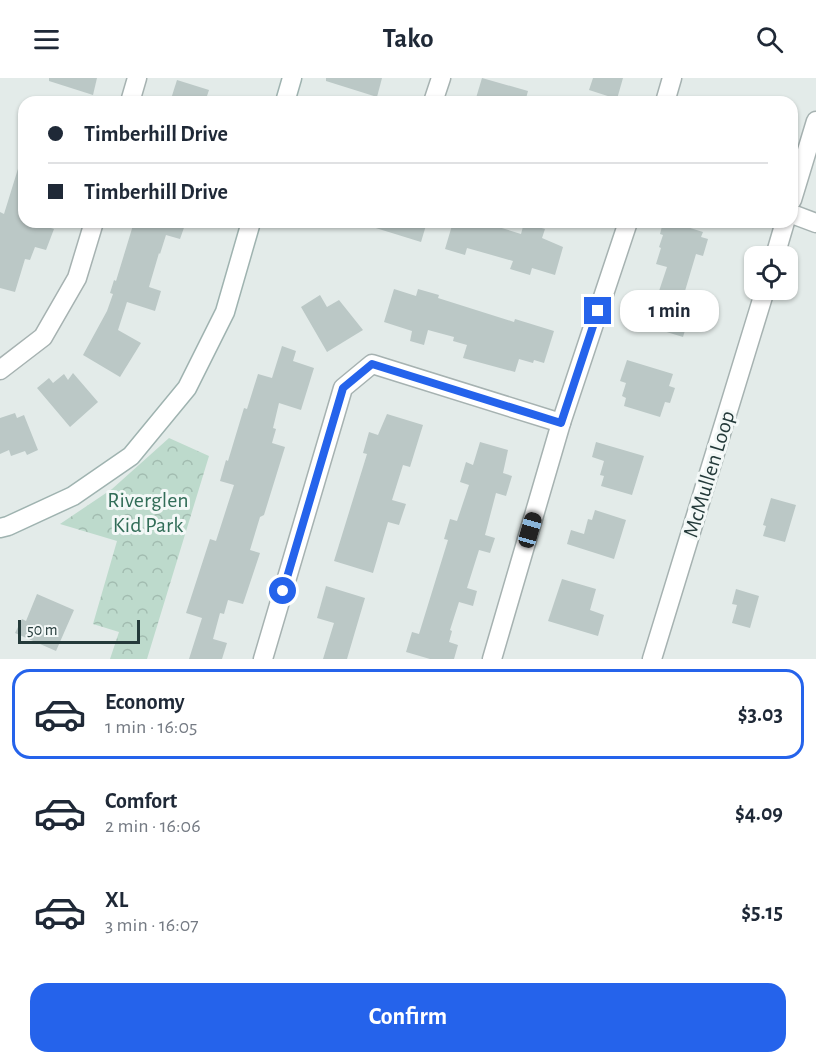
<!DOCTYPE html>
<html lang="en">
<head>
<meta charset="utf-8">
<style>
  body { margin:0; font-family:"Alegreya Sans",sans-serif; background:#f2f2f3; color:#1f2937; height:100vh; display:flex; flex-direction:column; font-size:22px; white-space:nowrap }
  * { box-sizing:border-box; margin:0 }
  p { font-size:20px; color:#747a83 }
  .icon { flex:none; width:33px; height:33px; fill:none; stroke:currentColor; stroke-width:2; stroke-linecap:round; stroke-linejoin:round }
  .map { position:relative; height:581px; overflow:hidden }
  .panel { display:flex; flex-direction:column; background:#fff; flex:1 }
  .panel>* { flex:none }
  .top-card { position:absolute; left:18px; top:18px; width:780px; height:132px; border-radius:18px; box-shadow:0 2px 4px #0004; display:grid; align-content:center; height:132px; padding:0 30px; background:#fff }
  .buttons { position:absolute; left:744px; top:168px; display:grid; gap:12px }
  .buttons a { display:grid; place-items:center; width:54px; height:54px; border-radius:12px; background:#fff; box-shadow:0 2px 4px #0004; font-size:30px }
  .scale { position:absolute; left:18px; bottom:15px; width:122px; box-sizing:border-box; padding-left:6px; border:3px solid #243a3a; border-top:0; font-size:16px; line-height:21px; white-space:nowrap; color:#243a3a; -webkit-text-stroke:4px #f3f8f7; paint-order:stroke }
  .end { position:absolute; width:27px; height:27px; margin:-14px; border:8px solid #2563eb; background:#fff; box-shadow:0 0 0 3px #fff }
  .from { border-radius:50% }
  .bubble { position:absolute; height:42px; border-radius:18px; background:#fff; box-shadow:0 2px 4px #0004; font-size:20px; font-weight:700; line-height:42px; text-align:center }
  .car { position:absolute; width:18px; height:36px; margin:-18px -9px; border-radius:8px; box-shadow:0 0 4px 2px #0007; background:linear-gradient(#222 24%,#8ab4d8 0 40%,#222 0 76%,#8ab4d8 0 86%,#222 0) }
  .top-card b { display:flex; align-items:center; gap:21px; height:57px; font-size:22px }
  .top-card b+b { border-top:2px solid #e0e1e3 }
  .top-card i { width:15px; height:15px; background:#1f2937 }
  ul { padding:10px 0 0; list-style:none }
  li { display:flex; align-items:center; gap:18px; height:90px; margin:0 12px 9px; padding:0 18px; border:3px solid transparent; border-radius:18px }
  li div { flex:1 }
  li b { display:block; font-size:22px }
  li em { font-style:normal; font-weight:700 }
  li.current { border-color:#2563eb }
  li>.icon { width:54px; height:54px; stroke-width:1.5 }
  .cta { display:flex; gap:12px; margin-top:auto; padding:12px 30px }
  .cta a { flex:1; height:69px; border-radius:18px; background:#2563eb; color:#fff; font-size:24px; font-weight:700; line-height:69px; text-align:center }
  header { display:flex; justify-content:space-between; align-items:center; height:78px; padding:0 30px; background:#fff; font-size:27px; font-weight:700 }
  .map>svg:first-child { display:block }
</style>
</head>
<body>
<header><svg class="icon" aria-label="menu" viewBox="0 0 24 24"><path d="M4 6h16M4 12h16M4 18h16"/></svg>Tako<svg class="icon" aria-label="search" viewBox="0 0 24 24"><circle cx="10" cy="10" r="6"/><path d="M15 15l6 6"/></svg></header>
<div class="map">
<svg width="816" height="581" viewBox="0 0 816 581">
  <defs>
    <pattern id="park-crowns" width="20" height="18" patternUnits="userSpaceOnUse" patternTransform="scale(1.5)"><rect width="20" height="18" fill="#bddacc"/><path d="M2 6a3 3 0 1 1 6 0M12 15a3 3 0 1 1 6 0" fill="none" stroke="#a2bcb0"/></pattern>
  </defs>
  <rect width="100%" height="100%" fill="#e3ebe9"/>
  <polygon fill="url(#park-crowns)" points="169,360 209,378 147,581 110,581 119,554 93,546 117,463 60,446 112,411"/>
  <g fill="#bbc8c6">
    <polygon points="49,0 97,0 93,17 49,3"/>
    <polygon points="326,0 382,0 377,19 326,3"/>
    <polygon points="482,0 528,13 525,24 490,24 476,20"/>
    <polygon points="593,0 623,0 617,21 589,12"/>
    <polygon points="177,2 209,12 205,24 170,24"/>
    <polygon points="21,81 24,81 24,144 32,144 54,151 46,172 35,169 30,182 25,181 15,214 0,210 0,134 4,136"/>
    <polygon points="134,144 186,144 180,161 166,157 160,176 159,175 149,209 161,213 155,233 127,224 118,252 141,265 120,299 83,277 107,233 113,216 110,215 114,202 116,203"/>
    <polygon points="367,144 427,144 421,164 366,147"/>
    <polygon points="453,144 482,144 521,156 524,145 545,151 542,160 563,169 555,197 532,190 530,197 510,191 513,183 467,170 465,177 445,171"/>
    <polygon points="663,144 671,144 703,154 701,159 708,161 703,178 696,176 685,213 689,214 682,237 689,239 683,259 637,245 642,230 650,233 655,216 658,216 667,189 656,186 661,170 659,169 663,157 660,156"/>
    <polygon points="394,211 416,218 418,211 439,217 438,220 514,244 515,241 554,253 544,285 534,282 533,285 519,281 515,294 463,280 467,267 453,263 454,259 428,252 424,267 410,263 412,253 384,244"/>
    <polygon points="320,217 327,229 339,222 363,252 327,274 301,229"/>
    <polygon points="282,268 296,273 293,283 314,290 301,332 279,325 273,350 276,351 272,365 285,369 264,437 260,439 250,472 260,475 243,526 228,522 224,536 220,535 213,561 227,565 222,581 189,581 202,540 186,535 210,461 216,463 234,407 220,403 226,382 228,383 244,330 247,331 258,296 272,300"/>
    <polygon points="627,282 673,296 669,308 675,310 670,325 665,324 660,339 624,328 626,320 622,318 626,305 620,303"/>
    <polygon points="73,295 98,324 70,349 37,310 49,300 53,305 64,296 68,302"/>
    <polygon points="15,335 17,340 24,337 38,372 27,377 25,373 11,378 9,372 0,376 0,340"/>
    <polygon points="387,336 423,347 410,389 403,387 392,422 406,426 399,447 388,444 373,495 334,483 367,376 363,375 369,354 378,357"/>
    <polygon points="480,364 508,372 503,395 512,398 506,418 496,415 485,457 495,460 490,475 479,472 467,510 477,513 473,528 459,524 450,552 452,553 449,564 458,567 454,581 430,581 406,574 412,554 419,556 448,462 444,461 450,441 457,443 469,407 460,404 466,384 473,387"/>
    <polygon points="596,364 644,378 632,417 601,408 604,398 600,397 604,383 592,379"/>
    <polygon points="771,420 796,427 785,464 763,458 766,448 763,447"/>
    <polygon points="595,432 626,442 614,481 567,466 571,452 584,456 588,441 592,442"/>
    <polygon points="562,501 596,511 590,532 604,537 598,558 548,543"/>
    <polygon points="326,508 365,520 347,581 323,581 334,545 317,540"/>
    <polygon points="736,511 759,518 750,550 732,545 737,527 732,526"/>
    <polygon points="37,516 74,532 56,573 15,555 22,541 26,543"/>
  </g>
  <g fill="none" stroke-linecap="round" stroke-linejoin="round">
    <defs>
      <g id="street">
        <polyline points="130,24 137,0"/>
        <polyline points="433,24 441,0"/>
        <polyline points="665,24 672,0"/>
        <polyline points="792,122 816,43"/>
        <polyline points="792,136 816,145"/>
        <polyline points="775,178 785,144"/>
        <polyline points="0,292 43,259 77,200 94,144"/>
        <polyline points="561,345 628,144"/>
        <polyline points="263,581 343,310 372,286 561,345 492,581"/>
        <polyline points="652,581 765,212"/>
      </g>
      <g id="secondary">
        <polyline points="285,24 292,0"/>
        <polyline points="0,450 8,448 73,418 131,378 187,310 225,234 251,144"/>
      </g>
    </defs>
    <use href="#street" stroke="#a6b2b1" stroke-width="21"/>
    <use href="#secondary" stroke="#9fb3b0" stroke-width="21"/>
    <use href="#street" stroke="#fff" stroke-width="18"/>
    <use href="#secondary" stroke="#fff" stroke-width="18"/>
  </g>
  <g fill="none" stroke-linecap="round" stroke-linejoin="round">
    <polyline stroke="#2563eb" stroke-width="8" points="283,513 343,310 372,286 561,345 598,233"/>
  </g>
  <g text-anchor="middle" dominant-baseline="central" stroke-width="6" stroke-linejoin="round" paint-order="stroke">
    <g font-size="22" fill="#243a3a" stroke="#f3f8f7">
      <text transform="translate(709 396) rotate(-73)">McMullen Loop</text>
    </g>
    <g font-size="22" fill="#326d58" stroke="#f3f8f7">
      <text x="148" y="422">Riverglen<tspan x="148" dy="25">Kid Park</tspan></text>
    </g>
  </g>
</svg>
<div class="buttons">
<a><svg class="icon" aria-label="locate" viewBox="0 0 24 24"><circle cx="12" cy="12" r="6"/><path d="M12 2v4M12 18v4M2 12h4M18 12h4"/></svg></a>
</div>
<div class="scale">50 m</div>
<i class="end from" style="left:283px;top:513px"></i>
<i class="end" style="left:598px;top:233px"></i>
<div class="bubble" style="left:620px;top:212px;width:99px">1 min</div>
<i class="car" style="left:530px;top:452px;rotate:16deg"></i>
<div class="top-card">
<b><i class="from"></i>Timberhill Drive</b>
<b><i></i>Timberhill Drive</b>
</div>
</div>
<section class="panel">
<ul>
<li class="current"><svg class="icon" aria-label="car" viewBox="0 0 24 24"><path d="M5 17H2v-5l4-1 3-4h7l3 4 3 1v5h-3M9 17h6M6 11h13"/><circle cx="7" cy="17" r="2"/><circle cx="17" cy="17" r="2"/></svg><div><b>Economy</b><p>1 min · 16:05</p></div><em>$3.03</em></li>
<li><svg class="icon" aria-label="car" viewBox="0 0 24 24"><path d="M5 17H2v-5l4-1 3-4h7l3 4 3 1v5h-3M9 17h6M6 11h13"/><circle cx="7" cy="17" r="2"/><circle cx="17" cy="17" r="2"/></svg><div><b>Comfort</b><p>2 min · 16:06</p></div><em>$4.09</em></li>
<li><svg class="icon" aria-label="car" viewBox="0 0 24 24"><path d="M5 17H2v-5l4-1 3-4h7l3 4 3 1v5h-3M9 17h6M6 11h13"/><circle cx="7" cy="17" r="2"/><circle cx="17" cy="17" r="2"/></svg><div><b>XL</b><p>3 min · 16:07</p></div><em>$5.15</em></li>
</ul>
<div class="cta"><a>Confirm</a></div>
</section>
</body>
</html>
